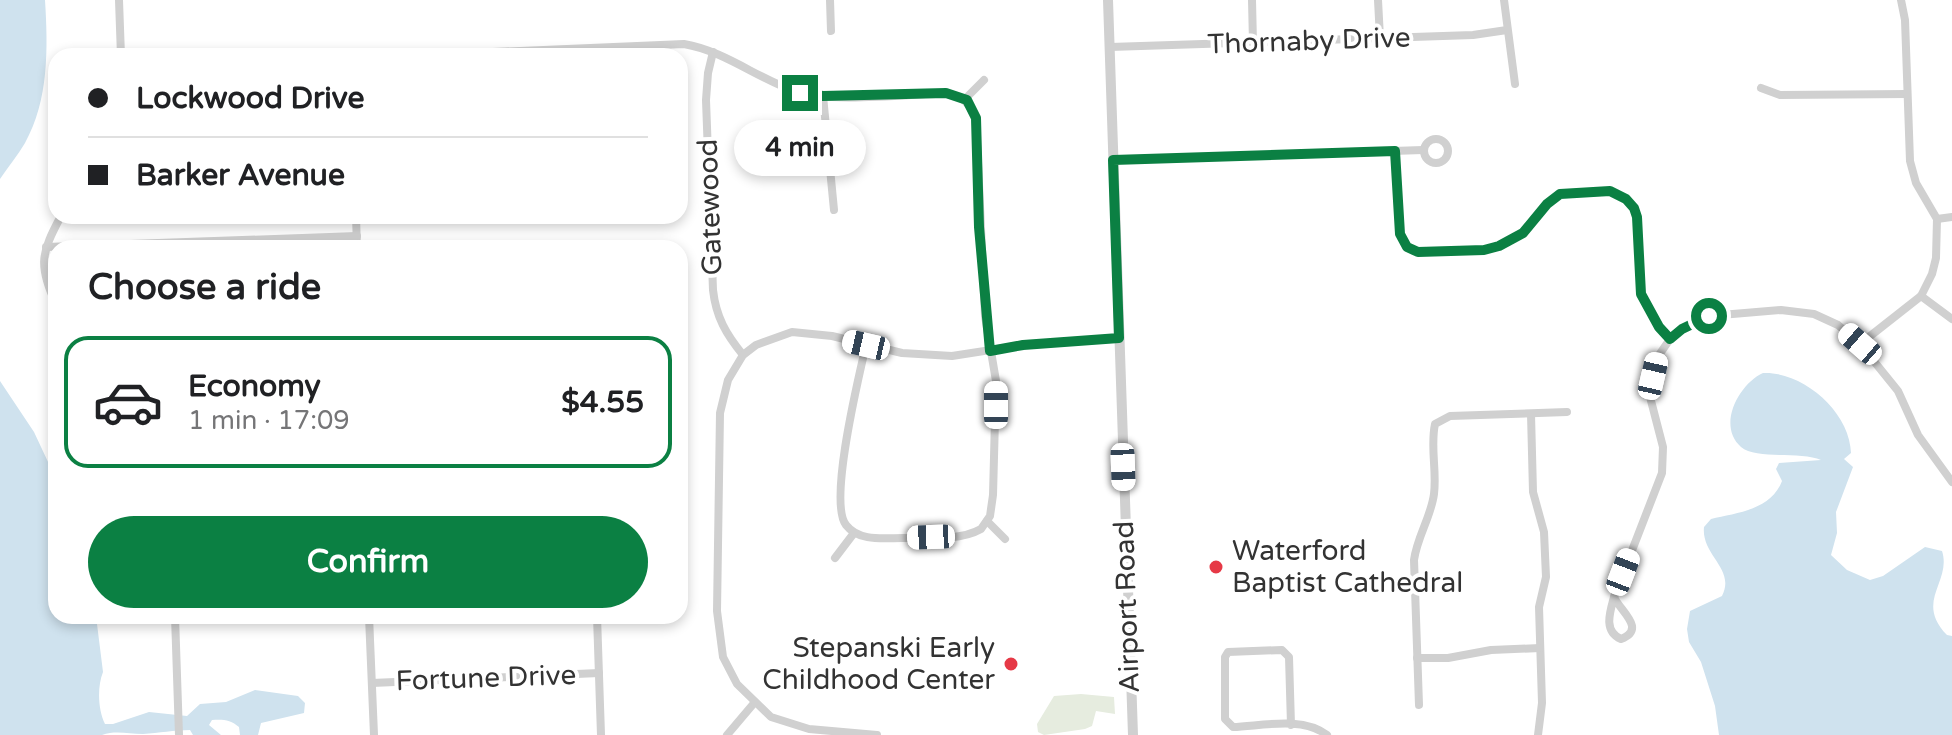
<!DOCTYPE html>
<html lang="en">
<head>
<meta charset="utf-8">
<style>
  body { margin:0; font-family:"Varela Round",sans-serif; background:#f6f6f6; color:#202124; height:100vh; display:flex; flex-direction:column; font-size:30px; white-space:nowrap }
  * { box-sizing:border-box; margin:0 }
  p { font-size:26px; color:#757577 }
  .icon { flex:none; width:44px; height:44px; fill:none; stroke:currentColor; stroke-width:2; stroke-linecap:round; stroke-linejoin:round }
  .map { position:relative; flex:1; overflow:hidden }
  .side { position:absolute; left:48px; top:240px; width:640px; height:384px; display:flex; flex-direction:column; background:#fff; border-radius:24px; box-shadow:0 4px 12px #0003 }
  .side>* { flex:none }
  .hud { position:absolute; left:48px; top:48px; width:640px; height:176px; border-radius:24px; box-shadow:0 4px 12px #0003; display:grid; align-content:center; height:176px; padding:0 40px; background:#fff }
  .end { position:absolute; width:36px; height:36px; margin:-18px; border:10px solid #0b8043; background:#fff; box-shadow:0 0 0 4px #fff }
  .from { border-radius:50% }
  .bubble { position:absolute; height:56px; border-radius:28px; background:#fff; box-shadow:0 4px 12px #0003; font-size:26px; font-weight:800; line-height:56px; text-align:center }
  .car { position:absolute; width:24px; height:48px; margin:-24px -12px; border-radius:10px; box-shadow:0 0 6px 2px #0007; background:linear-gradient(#fff 24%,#345 0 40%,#fff 0 76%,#345 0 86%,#fff 0) }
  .hud b { display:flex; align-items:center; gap:28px; height:76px; font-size:30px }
  .hud b+b { border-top:2px solid #e0e0e0 }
  .hud i { width:20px; height:20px; background:#202124 }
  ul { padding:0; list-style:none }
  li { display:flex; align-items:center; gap:24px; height:132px; margin:0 16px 12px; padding:0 24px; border:4px solid transparent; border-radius:24px }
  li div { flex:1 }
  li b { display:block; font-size:30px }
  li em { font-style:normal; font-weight:800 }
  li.on { border-color:#0b8043 }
  li>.icon { width:72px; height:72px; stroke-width:1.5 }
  h2 { padding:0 40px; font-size:36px; line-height:96px }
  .primary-button { display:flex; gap:16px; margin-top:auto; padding:16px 40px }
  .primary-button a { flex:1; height:92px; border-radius:48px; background:#0b8043; color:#fff; font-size:32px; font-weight:800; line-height:92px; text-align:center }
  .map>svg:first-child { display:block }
</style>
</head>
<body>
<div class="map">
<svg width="1952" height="735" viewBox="0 0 1952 735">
  <rect width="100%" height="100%" fill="#fff"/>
  <polygon fill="#e6ecdf" points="1081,694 1114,697 1115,714 1096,711 1092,726 1085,729 1044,735 1038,732 1037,724 1054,696"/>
  <g fill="#cfe2ee">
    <path d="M0,0H45C48,48 49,100 25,143C18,155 8,167 0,179Z"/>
    <path d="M1763,373C1803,371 1850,412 1851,453L1844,459L1853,467L1836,512L1837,533L1831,555L1847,570L1870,580L1883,576L1925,547L1942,551C1952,582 1914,601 1947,635L1952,636V735H1719L1715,706L1701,662L1689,642L1687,629L1690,611L1722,596C1736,569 1701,555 1704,527L1711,519C1736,513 1771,510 1782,481L1776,469L1779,463L1821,460C1802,451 1756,460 1741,447C1716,425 1740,383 1763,373Z"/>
    <path d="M0,381L34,432L56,479V616H96L103,672C97,687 98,710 105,724H113L149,712L187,716L200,704L226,702L255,690L298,696L305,703L304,713L261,723L258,735H240L239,727C231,720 223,719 212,720L209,725L221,735H193L190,730C174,730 159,733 143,734C128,734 116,730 102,735H0Z"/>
  </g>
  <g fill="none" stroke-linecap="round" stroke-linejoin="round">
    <g stroke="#d0d0d0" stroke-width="8">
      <polyline points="119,0 121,56"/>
      <polyline points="830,0 831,31"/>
      <polyline points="1252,0 1253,43"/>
      <polyline points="1378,0 1380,38"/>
      <polyline points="1504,0 1515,84"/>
      <polyline points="1110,47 1473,35 1507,30"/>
      <path d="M713,52L708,73L706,100L713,290C716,317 726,334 743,355"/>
      <path d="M399,56L684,44C725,51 758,79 797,92C829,103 910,94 946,93C964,97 968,102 976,118L985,316L996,381L993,495L990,516L981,529C960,541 927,538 903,538C884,538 859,542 846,525C828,502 859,376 866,345"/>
      <polyline points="1761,88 1780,95 1907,94"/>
      <polyline points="823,96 834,210"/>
      <polyline points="965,99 984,80"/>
      <circle cx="1436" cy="151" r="12"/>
      <polyline points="1395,151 1400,234 1407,247 1418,252 1484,250 1499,246 1523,233 1547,204 1560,194 1610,191 1626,199 1634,208 1637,217 1641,294 1659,327 1670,339"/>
      <polyline points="1113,160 1423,150"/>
      <polyline points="356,216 357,248"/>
      <polyline points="1937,219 1952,217"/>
      <polyline points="46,247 357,236"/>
      <polyline points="1921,296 1952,319"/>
      <path d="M56,304C38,266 41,253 61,216"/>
      <polyline points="1860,344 1921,296 1932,274 1936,258 1937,219 1916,183 1910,161 1905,20 1901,0"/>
      <polyline points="1531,414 1533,492 1544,532 1546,577 1539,607 1542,703 1538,735"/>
      <polyline points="987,521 1005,539"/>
      <polyline points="835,558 854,533"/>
      <path d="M1614,597C1620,611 1647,629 1621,639C1603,631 1610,612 1614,597L1662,473L1663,447L1649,393L1657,358L1670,339L1682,329L1709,316L1781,310L1814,314L1838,325L1860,344L1898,391L1918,435L1952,482"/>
      <polyline points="175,616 179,735"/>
      <polyline points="369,616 374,735"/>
      <polyline points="597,616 601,735"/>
      <polyline points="1417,658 1448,658 1491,650 1540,648"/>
      <polyline points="372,683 599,673"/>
      <path d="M1419,705L1414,560C1417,537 1431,517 1434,494C1437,470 1430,447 1435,424L1450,416L1567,412"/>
      <path d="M1291,725L1289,657L1282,650L1228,652L1225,657V719L1233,727C1262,726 1302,716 1327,735"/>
      <polyline points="727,735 755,702"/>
      <polyline points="877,735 809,729 771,717 737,684 723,657 717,611 720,413 728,380 743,355 756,345 792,332 832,336 902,353 952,356 1023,345 1119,338"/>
    </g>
    <polyline stroke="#d0d0d0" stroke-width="10" points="1108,0 1133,735"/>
  </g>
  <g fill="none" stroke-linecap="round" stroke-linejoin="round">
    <polyline stroke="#0b8043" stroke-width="10" points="800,93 823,96 946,93 967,100 976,118 979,227 990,351 1023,345 1119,338 1113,160 1395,151 1400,234 1407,247 1418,252 1484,250 1499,246 1523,233 1547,204 1560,194 1610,191 1626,199 1634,208 1637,217 1641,294 1659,327 1670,339 1682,329 1709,316"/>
  </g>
  <g fill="#e63946" stroke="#fff" stroke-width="3">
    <circle cx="1216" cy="567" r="8"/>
    <circle cx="1011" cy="664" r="8"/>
  </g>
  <g text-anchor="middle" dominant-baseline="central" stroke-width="8" stroke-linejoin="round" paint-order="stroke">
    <g font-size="28" fill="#333" stroke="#fff">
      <text transform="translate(1309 41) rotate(-2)">Thornaby Drive</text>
      <text transform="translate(710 207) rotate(-92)">Gatewood</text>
      <text transform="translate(1127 607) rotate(-92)">Airport Road</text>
      <text transform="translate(486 678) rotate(-2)">Fortune Drive</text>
    </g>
    <g font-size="28" fill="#333" stroke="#fff" text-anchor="start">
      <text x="1232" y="551">Waterford<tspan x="1232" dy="32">Baptist Cathedral</tspan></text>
      <text x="995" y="648" text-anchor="end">Stepanski Early<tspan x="995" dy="32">Childhood Center</tspan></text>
    </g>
  </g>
</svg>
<i class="end from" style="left:1709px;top:316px"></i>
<i class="end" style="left:800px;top:93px"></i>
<div class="bubble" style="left:734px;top:120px;width:132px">4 min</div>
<i class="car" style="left:1860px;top:344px;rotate:311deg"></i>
<i class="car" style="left:866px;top:345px;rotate:283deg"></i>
<i class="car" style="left:1653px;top:376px;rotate:13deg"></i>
<i class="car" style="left:996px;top:405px;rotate:0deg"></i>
<i class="car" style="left:1123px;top:467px;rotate:178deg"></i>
<i class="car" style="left:931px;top:537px;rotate:268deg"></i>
<i class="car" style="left:1623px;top:572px;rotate:21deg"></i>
<div class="hud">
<b><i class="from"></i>Lockwood Drive</b>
<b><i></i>Barker Avenue</b>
</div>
<section class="side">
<h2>Choose a ride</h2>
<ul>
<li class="on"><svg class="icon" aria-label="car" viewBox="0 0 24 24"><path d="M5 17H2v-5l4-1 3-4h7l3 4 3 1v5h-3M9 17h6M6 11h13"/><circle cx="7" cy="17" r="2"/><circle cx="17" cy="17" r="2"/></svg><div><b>Economy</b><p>1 min · 17:09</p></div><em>$4.55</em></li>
</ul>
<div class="primary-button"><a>Confirm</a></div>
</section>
</div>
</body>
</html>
